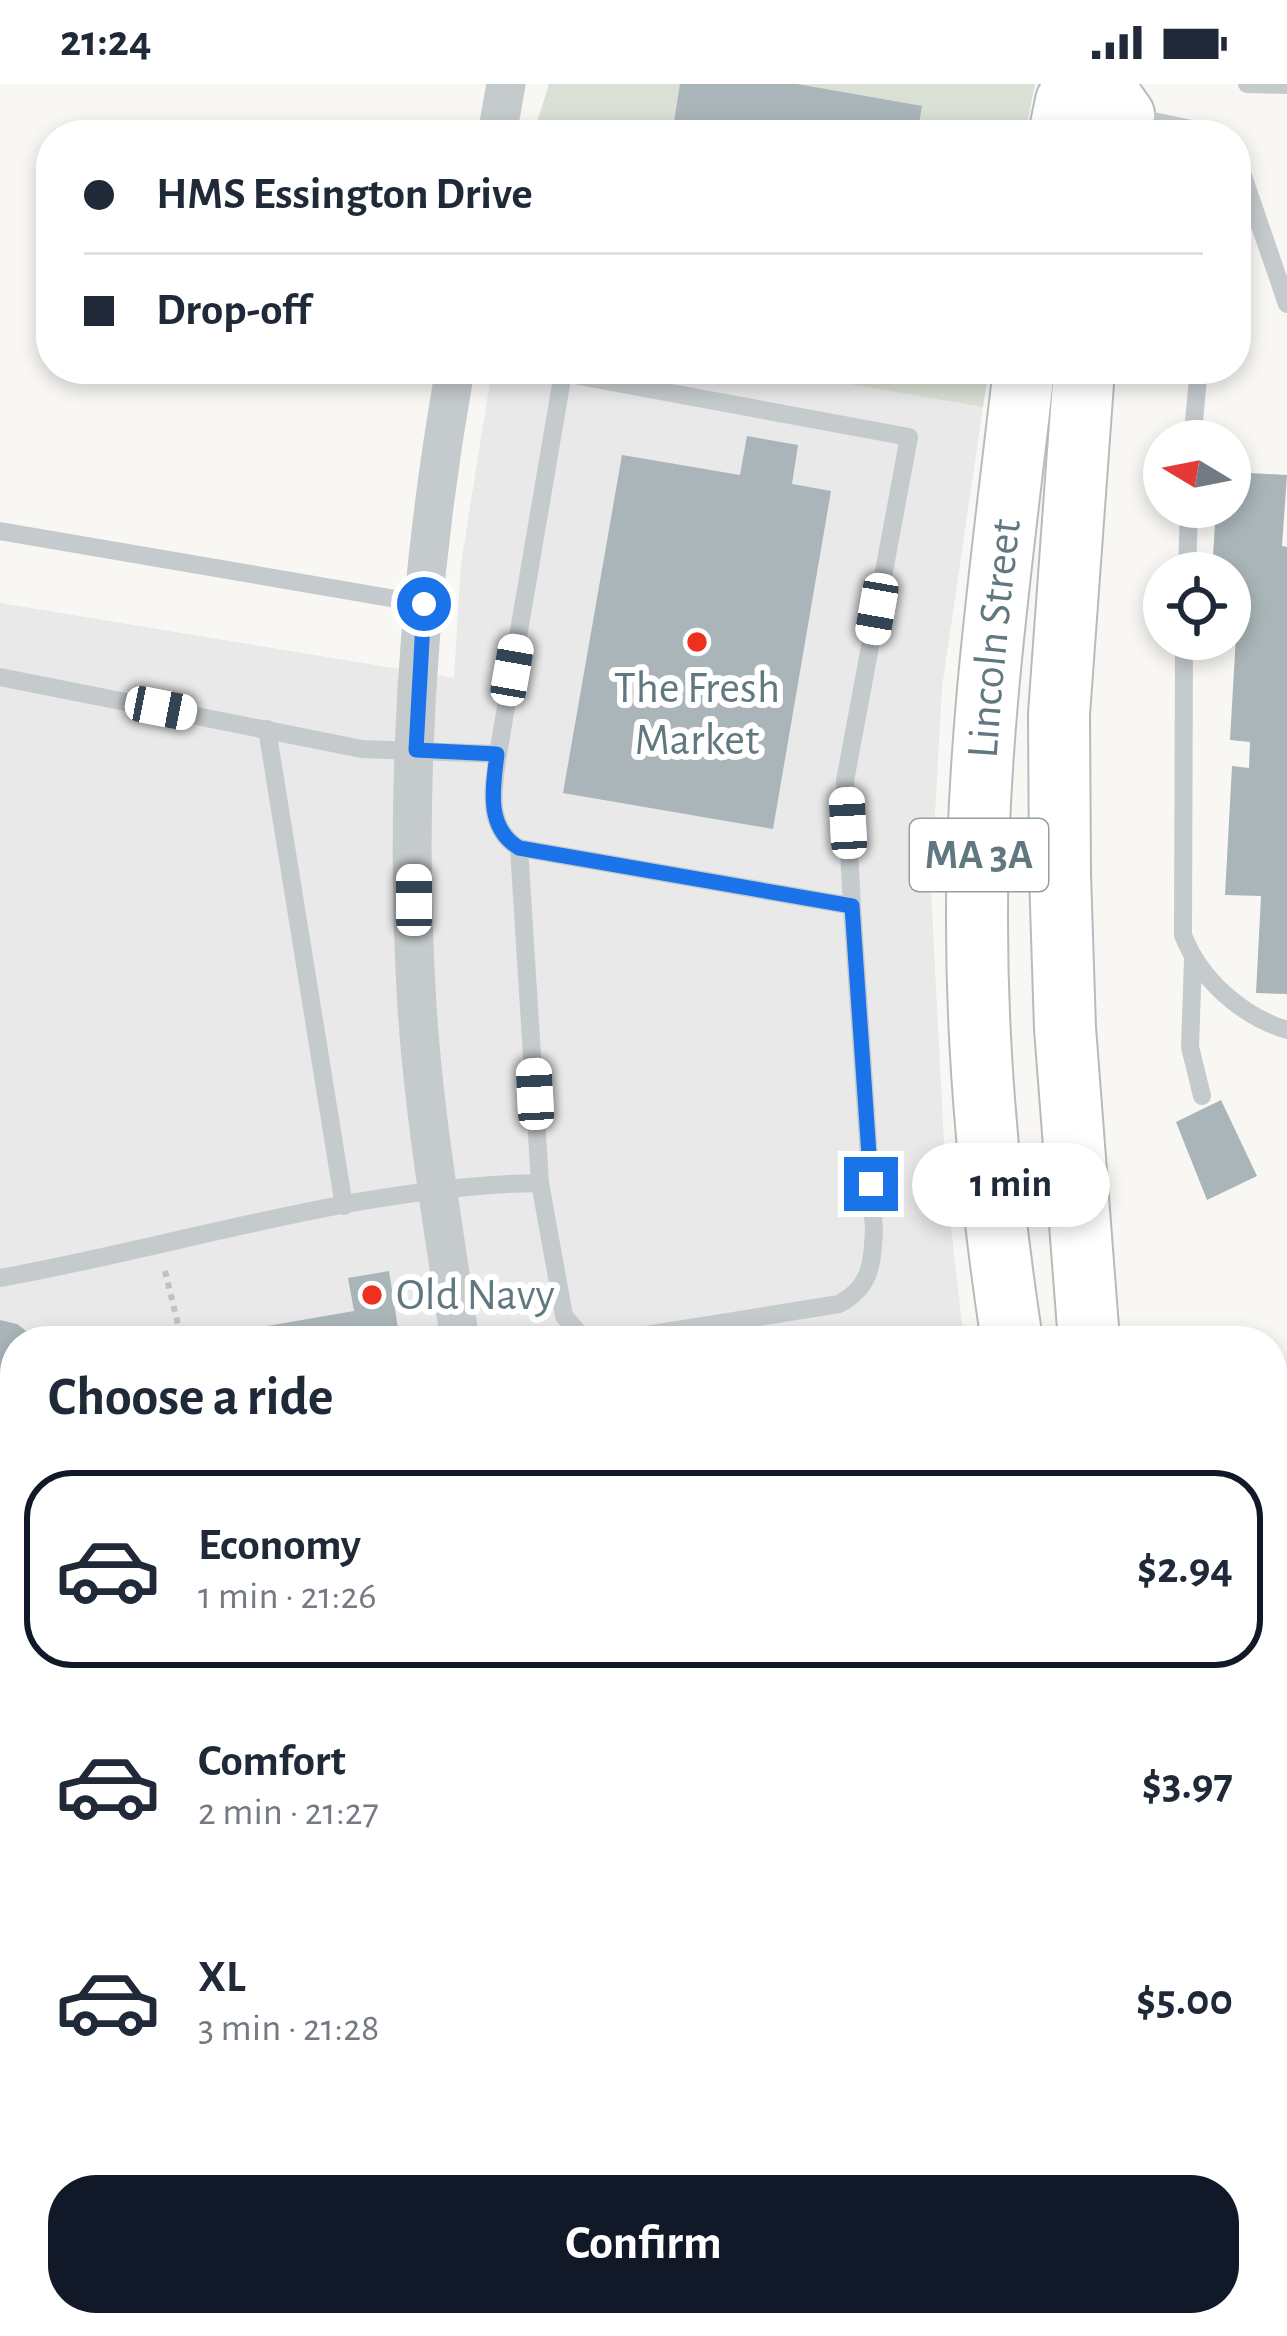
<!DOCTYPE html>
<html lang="en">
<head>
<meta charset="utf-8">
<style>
  body { margin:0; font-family:"Alegreya Sans",sans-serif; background:#f6f6f7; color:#1f2937; height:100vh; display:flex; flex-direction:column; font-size:45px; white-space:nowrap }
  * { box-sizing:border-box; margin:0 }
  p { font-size:39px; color:#747a83 }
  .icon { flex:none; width:66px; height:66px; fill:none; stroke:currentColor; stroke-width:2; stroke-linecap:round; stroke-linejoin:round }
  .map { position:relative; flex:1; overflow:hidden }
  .panel { position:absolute; left:0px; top:1242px; width:1287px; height:1011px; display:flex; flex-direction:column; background:#fff; border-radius:48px 48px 0 0; box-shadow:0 6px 18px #0003 }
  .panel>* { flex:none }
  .guide { position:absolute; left:36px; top:36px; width:1215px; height:264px; border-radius:48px; box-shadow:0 6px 18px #0003; display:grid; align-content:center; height:264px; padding:0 48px; background:#fff }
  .needle { width:78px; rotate:280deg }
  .fabs { position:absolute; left:1143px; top:336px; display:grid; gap:24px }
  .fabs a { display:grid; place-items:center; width:108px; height:108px; border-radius:50%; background:#fff; box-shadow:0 6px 18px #0003; font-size:60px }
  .end { position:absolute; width:54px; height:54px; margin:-27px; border:15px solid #1a73e8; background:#fff; box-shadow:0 0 0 6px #fff }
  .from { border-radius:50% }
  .bubble { position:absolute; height:84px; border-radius:42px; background:#fff; box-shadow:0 6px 18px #0003; font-size:39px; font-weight:700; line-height:84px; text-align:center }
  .car { position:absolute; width:36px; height:72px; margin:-36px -18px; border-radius:15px; box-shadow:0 0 9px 3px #0007; background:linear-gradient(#fff 24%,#345 0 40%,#fff 0 76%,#345 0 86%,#fff 0) }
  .guide b { display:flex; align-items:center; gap:42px; height:114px; font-size:45px }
  .guide b+b { border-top:3px solid #e0e1e3 }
  .guide i { width:30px; height:30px; background:#1f2937 }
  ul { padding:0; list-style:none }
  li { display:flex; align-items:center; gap:36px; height:198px; margin:0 24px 18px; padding:0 24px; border:6px solid transparent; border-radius:48px }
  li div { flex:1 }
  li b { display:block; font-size:45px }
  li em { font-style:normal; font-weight:700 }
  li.current { border-color:#111827 }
  li>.icon { width:108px; height:108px; stroke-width:1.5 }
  h2 { padding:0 48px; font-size:54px; line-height:144px }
  .primary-button { display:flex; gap:24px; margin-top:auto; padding:24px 48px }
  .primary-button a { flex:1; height:138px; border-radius:48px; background:#111827; color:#fff; font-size:48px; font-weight:700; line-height:138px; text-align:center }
  .status { display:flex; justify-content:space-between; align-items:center; height:84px; padding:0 60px; background:#fff; direction:ltr }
  .status svg { height:33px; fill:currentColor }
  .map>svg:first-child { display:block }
</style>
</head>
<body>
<div class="status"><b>21:24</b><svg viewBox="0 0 49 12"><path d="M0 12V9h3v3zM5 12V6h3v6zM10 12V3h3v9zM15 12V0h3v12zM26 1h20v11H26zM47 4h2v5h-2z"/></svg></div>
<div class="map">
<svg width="1287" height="2252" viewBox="0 0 1287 2252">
  <rect width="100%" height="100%" fill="#f8f7f4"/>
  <g fill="#e8e9e8">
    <polygon points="492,285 761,285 983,323 942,603 931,805 946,1100 964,1257 15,1257 15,2096 0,2098 0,519 454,594 461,480"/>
    <polygon points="1272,1461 1287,1462 1287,2163 1272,2078"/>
    <polygon points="526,2238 1134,2238 1136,2252 527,2252"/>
  </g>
  <g fill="#dae0d5">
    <polygon points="549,0 1035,0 1025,51 533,51"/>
    <polygon points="761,285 989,285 983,323"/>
  </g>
  <g fill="#a9b5b8">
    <polygon points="680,0 797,0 922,22 917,51 672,51"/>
    <polygon points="747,352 798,361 792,400 831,407 773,745 563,709 622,371 740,391"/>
    <polygon points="1230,388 1287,391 1282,462 1287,463 1287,910 1256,909 1261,812 1225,811 1232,682 1249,684 1250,658 1230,656 1236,551 1230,550 1230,489 1212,489 1216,423 1230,423"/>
    <polygon points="1221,1016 1257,1092 1207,1116 1176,1038"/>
    <polygon points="389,1187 400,1257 204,1257 203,1253 354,1227 348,1194"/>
    <polygon points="0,1236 17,1240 39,1257 15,1257 15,1563 0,1565"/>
  </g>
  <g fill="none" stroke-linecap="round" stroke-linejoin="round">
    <defs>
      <g id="primary">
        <polyline points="1102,0 1124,31 1120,51"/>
        <polyline points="1059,51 1066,17 1087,0"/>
        <polyline points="1084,285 1059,630 1060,790 1065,944 1089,1257"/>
        <path id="s1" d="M1012,1257C991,1119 977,979 977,839C976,653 1003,469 1024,285"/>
        <polyline points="1188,2238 1191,2252"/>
        <polyline points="1265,2238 1268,2252"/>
      </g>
    </defs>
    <use href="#primary" stroke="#b6bcbe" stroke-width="64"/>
    <polyline stroke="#bec2c3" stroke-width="6" stroke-dasharray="6 6" stroke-linecap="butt" points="165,1187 182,1257"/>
    <g stroke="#c5cacc" stroke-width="18">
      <polyline points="1247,0 1287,1"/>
      <polyline points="1134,33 1220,51"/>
      <polyline points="1236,72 1287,220"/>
      <polyline points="1192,357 1199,285"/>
      <polyline points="0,447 425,520"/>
      <polyline points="1187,489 1189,423"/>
      <path d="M1184,555L1183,851C1200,895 1241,932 1287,946"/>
      <path d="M0,593L362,665L498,670C493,704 485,743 519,764L540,1099C357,1102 179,1162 0,1194"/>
      <polyline points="267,645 344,1122"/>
      <polyline points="498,670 563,289 909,353 845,697 852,822"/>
      <path d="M519,764L852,822L874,1146C872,1181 871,1203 839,1220L615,1256L584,1255L564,1232L540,1099"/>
      <polyline points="1193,876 1190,963 1202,1012"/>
      <polyline points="1272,1550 1287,1545"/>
      <polyline points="1272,1687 1287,1685"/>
      <polyline points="1272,1727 1282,1779"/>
      <polyline points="1287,1779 1282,1779 1287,1810"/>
      <polyline points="0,1809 15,1900"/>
      <polyline points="0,2168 15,2165"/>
      <polyline points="376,2238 378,2252"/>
    </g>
    <g stroke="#c5cacc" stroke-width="39">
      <polyline points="497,51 506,0"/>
      <path d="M455,285C418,493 404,711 417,922C424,1034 444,1146 460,1257"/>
      <polyline points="0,1631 15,1628"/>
      <polyline points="492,2238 493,2252"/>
    </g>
    <polyline stroke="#c5cacc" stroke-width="48" points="1272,1420 1287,1420"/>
    <use href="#primary" stroke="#fff" stroke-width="60"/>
  </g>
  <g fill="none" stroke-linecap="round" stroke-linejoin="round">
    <path stroke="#1a73e8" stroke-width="15" d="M424,520L416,666L497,670C493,704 485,743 519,764L852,822L871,1100"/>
  </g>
  <g fill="#ee301f" stroke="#fff" stroke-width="4.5">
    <circle cx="697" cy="558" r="12"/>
    <circle cx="372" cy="1211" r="12"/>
  </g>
  <g text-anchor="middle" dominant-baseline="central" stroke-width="12" stroke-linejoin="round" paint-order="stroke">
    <rect fill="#fff" stroke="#90a0a7" stroke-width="3" x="910" y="735" width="138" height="72" rx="9"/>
    <g font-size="42" font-weight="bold" fill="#617881">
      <text x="979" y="771">MA 3A</text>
    </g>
    <g font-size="45" fill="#617881" stroke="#fff">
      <text stroke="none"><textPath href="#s1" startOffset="705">Lincoln Street</textPath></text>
    </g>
    <g font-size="45" fill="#617881" stroke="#fff">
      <text x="697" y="604">The Fresh<tspan x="697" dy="52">Market</tspan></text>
      <text x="396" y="1211" text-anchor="start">Old Navy</text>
    </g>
  </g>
</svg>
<div class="fabs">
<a><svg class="needle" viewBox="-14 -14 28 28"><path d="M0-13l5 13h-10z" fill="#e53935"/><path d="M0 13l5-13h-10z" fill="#747a83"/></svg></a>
<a><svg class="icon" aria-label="locate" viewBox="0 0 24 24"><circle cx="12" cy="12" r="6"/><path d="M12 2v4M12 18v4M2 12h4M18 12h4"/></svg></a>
</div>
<i class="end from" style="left:424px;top:520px"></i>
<i class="end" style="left:871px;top:1100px"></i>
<div class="bubble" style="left:912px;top:1059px;width:198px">1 min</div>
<i class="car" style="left:877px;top:525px;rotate:190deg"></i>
<i class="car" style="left:512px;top:586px;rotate:10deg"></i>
<i class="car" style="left:161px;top:624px;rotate:101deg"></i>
<i class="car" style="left:848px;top:739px;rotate:357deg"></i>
<i class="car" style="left:414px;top:816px;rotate:0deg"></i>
<i class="car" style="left:535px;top:1010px;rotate:357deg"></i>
<div class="guide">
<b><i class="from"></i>HMS Essington Drive</b>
<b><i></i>Drop-off</b>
</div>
<section class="panel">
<h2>Choose a ride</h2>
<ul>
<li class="current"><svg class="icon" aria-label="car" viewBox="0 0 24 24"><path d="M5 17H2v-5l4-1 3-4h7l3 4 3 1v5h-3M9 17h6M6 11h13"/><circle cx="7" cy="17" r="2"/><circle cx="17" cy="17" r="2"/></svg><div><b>Economy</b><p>1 min · 21:26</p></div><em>$2.94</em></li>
<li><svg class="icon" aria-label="car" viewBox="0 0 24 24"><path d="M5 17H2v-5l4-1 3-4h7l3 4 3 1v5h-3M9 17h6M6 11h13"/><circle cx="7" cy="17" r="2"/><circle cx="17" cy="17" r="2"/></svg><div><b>Comfort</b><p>2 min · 21:27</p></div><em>$3.97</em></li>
<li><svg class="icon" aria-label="car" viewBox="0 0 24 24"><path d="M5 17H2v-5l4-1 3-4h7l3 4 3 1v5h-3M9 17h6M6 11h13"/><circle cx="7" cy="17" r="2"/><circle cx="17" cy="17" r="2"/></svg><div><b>XL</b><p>3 min · 21:28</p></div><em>$5.00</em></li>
</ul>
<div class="primary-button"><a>Confirm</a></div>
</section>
</div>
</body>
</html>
